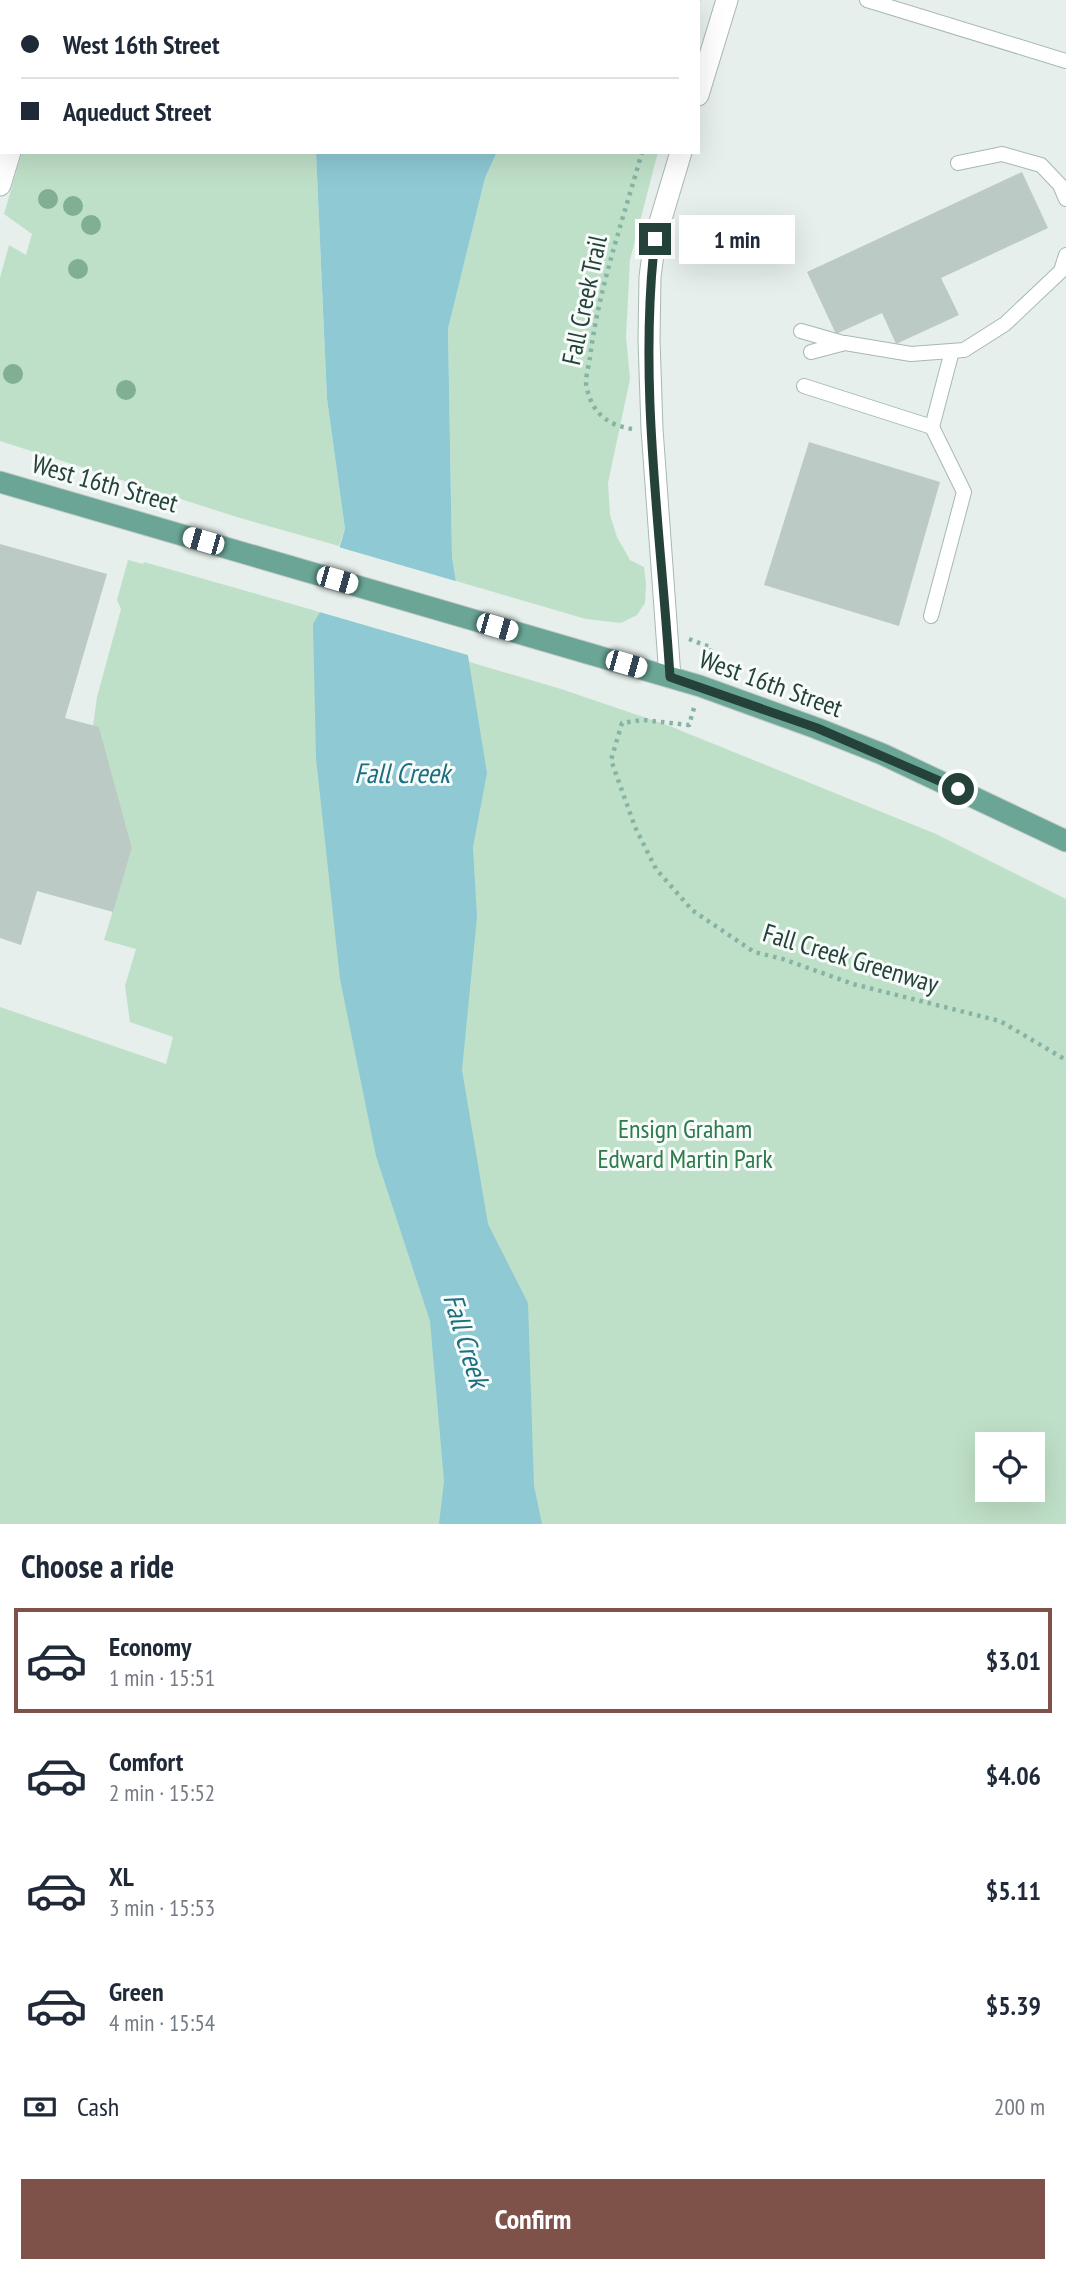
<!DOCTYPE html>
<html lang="en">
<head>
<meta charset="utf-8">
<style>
  body { margin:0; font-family:"PT Sans Narrow",sans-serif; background:#f2f2f3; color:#1f2937; height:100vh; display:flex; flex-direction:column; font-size:26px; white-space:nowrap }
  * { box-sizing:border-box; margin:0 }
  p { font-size:23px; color:#747a83 }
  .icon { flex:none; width:38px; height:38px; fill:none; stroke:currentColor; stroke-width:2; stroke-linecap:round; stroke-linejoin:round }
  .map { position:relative; height:1524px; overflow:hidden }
  .sheet { display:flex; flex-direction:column; background:#fff; flex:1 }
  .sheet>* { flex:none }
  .top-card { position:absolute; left:0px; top:0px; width:700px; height:154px; box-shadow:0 7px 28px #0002; display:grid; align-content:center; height:154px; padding:0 21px; background:#fff }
  .fabs { position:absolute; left:975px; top:1432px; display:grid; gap:14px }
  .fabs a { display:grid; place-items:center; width:70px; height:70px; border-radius:0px; background:#fff; box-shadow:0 7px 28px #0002; font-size:35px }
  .end { position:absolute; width:32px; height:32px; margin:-16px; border:9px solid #24423a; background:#fff; box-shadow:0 0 0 4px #fff }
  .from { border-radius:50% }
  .bubble { position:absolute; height:49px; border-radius:0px; background:#fff; box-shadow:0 7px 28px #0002; font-size:23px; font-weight:700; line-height:49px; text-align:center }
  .car { position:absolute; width:21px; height:42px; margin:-21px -10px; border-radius:9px; box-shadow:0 0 5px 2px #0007; background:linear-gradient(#fff 24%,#345 0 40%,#fff 0 76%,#345 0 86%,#fff 0) }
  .top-card b { display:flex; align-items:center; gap:24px; height:66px; font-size:26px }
  .top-card b+b { border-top:2px solid #e0e1e3 }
  .top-card i { width:18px; height:18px; background:#1f2937 }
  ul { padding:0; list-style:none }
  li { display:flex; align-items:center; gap:21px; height:105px; margin:0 14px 10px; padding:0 7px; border:4px solid transparent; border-radius:0px }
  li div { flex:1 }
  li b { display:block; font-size:26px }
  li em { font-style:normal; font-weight:700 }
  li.on { border-color:#7f5249 }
  li>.icon { width:63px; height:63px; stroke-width:1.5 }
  h2 { padding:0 21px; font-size:32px; line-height:84px }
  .pay { display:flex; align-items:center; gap:18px; height:77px; padding:0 21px; font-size:26px }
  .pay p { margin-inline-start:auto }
  .button { display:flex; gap:14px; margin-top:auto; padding:14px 21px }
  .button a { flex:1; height:80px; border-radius:0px; background:#7f5249; color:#fff; font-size:28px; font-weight:700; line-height:80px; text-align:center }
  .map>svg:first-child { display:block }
</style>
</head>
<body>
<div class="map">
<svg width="1066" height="1524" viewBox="0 0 1066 1524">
  <rect width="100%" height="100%" fill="#e6efeb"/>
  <g fill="#bfe0c8" fill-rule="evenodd">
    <polygon points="67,0 353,0 66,2"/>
    <polygon points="527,0 701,0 698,9 698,2"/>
    <polygon points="22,152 316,152 327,399 345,529 339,546 240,518 0,441 0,278 9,245 26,255 32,234 4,214"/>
    <polygon points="497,152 658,152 630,260 626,337 630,379 608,483 610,515 617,537 630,560 644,567 646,584 645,603 637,615 621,623 586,619 456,581 452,557 448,329 485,178"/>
    <path d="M128,560L143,564L144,562L320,612L318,617L561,689L667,725L936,834L1066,899V1524H0V1007L166,1064L173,1037L130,1022L125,986L136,949L104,940L132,848L99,728L93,726L97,697L121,609L117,600ZM987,1444H1032V1489H987Z"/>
  </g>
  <polygon fill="#8ec9d4" points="316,152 497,152 485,178 448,329 452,557 487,773 473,847 477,917 462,1070 488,1224 528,1303 534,1486 542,1524 439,1524 444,1481 430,1321 376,1156 340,979 316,758 313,624 320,612 345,529 327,399"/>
  <polygon fill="#e6efeb" points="335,546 459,582 471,656 316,611"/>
  <g fill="#bbcac4">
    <polygon points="1022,172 1048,228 941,278 959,315 896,344 882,313 836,334 807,272"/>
    <polygon points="809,442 940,482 899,626 764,585"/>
    <polygon points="0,544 107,574 65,718 99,727 132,848 113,912 37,891 21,945 0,938"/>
  </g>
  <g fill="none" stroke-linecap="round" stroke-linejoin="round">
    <defs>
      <g id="lane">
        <polyline points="867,0 1066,61"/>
        <polyline points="958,163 1002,154 1041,165 1060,185 1066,199"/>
        <polyline points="801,331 843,343"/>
        <polyline points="811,352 845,343 911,354 964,350 1005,324 1061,271 1066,255"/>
        <polyline points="804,386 932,427 952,351"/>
        <polyline points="931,616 964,492 932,427"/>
      </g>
      <g id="street">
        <polyline points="55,2 56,0"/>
        <polyline points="698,95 727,0"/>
        <polyline points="0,185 10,152"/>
        <polyline points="670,677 652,429 649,340 650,277 655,239 681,152"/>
      </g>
      <polyline id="primary" points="0,482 700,686 816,728 882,754 1066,841"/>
    </defs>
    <use href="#lane" stroke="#a8b8b2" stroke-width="16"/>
    <use href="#street" stroke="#a8b8b2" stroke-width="23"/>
    <use href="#primary" stroke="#c2cac8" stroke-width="23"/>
    <g stroke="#86b3a5" stroke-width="4.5" stroke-dasharray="3.5 5" stroke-linecap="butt">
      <polyline points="686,2 686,0"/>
      <path d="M632,429C608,425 593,414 587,389C584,380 589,366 590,357C599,287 623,220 642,152"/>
      <polyline points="689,639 712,648 706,666"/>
      <polyline points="694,708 689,725 643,720 622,723 611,760 635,827 656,869 692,910 754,952 783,959 853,984 1000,1021 1066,1060"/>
    </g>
    <use href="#lane" stroke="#fff" stroke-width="14"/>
    <use href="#street" stroke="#fff" stroke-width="21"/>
    <use href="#primary" stroke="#6aa596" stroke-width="21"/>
  </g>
  <g fill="#80af93">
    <circle cx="48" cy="199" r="10"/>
    <circle cx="73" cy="206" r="10"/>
    <circle cx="91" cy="225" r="10"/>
    <circle cx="78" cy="269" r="10"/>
    <circle cx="13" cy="374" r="10"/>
    <circle cx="126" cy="390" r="10"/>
  </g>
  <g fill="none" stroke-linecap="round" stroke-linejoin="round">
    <path stroke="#24423a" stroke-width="9" d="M655,239C638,384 661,532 670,677L817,728L958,789"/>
  </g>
  <g text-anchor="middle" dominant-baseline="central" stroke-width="6" stroke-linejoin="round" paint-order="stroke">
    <g font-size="26" fill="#24423a" stroke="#f7fbf9">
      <text transform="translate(584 300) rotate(-78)">Fall Creek Trail</text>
      <text transform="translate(105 483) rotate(16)">West 16th Street</text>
      <text transform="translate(771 683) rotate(20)">West 16th Street</text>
      <text transform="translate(851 958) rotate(17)">Fall Creek Greenway</text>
    </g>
    <g font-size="26" fill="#2d7a4b" stroke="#f7fbf9">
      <text x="685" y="1128">Ensign Graham<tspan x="685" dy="30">Edward Martin Park</tspan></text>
    </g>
    <g font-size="28" font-style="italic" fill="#1c6f80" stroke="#f7fbf9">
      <text x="402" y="772">Fall Creek</text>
      <text transform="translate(467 1340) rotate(73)">Fall Creek</text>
    </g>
  </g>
</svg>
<div class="fabs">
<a><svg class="icon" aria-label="locate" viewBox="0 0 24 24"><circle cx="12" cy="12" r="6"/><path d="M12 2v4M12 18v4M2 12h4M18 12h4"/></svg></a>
</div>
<i class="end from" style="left:958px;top:789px"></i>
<i class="end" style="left:655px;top:239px"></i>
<div class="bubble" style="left:679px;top:215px;width:116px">1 min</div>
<i class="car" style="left:203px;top:541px;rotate:286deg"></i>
<i class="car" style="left:337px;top:580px;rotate:106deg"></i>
<i class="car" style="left:497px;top:627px;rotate:106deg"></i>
<i class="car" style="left:626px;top:664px;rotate:106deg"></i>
<div class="top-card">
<b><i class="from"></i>West 16th Street</b>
<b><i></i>Aqueduct Street</b>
</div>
</div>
<section class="sheet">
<h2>Choose a ride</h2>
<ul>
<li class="on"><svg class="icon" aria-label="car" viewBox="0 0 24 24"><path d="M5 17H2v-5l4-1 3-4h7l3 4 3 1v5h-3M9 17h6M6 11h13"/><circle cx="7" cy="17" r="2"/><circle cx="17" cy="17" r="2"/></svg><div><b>Economy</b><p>1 min · 15:51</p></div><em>$3.01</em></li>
<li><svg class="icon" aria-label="car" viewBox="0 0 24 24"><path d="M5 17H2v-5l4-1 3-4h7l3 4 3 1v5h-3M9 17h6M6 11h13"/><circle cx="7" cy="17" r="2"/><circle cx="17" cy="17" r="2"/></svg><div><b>Comfort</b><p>2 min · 15:52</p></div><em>$4.06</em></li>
<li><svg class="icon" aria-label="car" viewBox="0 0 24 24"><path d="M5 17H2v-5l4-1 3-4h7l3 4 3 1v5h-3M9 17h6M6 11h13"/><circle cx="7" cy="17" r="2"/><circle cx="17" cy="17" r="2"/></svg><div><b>XL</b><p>3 min · 15:53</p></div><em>$5.11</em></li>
<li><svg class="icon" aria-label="car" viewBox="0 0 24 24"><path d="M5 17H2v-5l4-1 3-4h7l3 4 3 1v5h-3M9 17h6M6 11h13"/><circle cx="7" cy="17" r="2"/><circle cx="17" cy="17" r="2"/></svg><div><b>Green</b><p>4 min · 15:54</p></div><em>$5.39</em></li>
</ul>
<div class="pay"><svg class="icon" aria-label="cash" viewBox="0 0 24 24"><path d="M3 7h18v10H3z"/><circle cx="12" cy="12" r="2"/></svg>Cash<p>200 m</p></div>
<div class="button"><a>Confirm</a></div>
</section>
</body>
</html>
